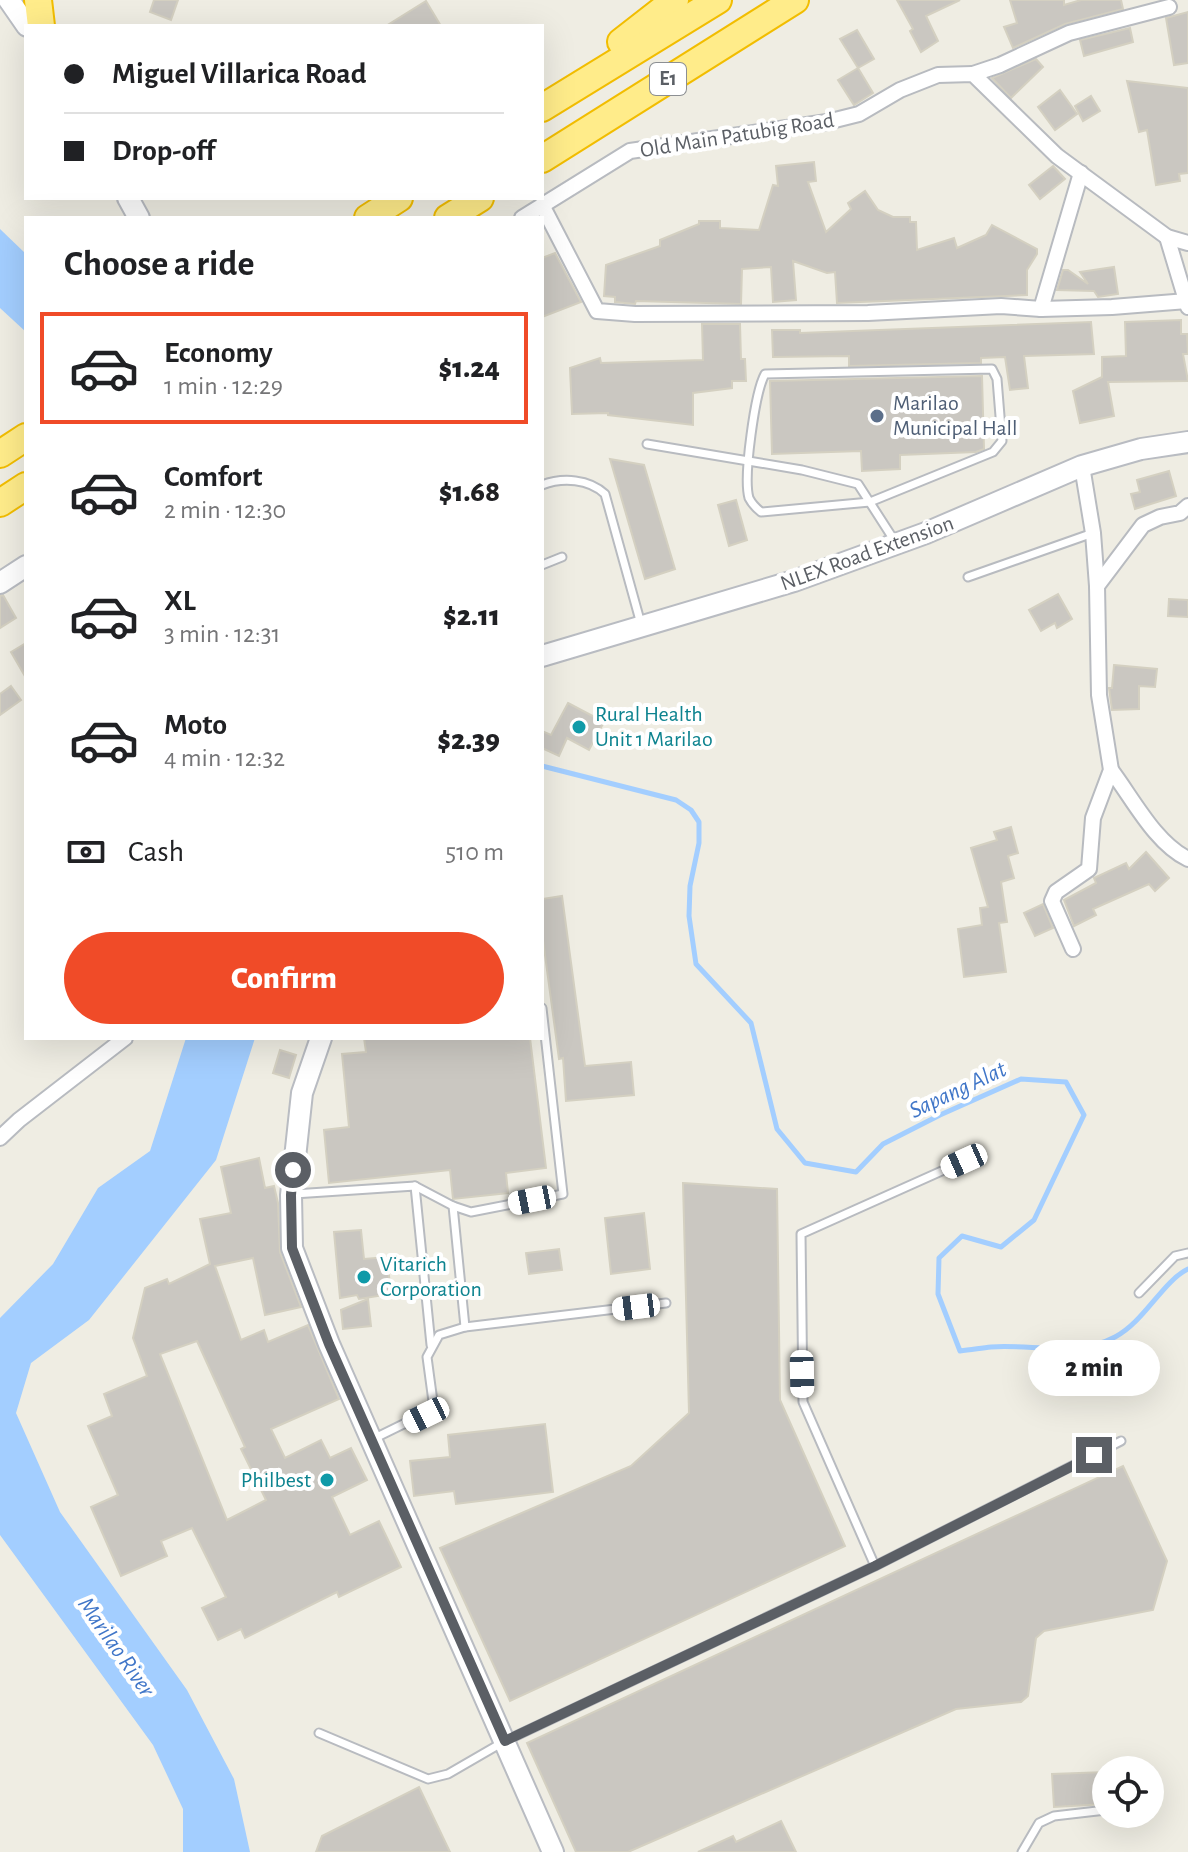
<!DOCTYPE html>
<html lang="en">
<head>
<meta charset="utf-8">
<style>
  body { margin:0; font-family:"Alegreya Sans",sans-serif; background:#f6f6f6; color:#202124; height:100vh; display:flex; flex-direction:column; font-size:30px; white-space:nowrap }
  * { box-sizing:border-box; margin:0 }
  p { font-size:26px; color:#757577 }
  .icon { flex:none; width:44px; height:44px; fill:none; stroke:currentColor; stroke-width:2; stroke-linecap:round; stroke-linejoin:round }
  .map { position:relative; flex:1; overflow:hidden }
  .panel { position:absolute; left:24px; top:216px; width:520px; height:824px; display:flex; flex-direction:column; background:#fff; border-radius:0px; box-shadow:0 8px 32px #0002 }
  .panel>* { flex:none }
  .top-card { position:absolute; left:24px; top:24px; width:520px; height:176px; border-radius:0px; box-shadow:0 8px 32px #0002; display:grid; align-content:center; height:176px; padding:0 40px; background:#fff }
  .controls { position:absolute; left:1092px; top:1756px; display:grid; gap:16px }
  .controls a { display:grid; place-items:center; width:72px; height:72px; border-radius:50%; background:#fff; box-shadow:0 8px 32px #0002; font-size:40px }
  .end { position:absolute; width:36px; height:36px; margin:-18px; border:10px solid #5b5f65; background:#fff; box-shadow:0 0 0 4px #fff }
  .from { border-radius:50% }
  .bubble { position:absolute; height:56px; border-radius:28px; background:#fff; box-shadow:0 8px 32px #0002; font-size:26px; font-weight:800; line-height:56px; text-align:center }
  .car { position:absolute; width:24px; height:48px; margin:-24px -12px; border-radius:10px; box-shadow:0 0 6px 2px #0007; background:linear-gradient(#fff 24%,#345 0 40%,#fff 0 76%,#345 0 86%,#fff 0) }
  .top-card b { display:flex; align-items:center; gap:28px; height:76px; font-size:30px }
  .top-card b+b { border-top:2px solid #e0e0e0 }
  .top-card i { width:20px; height:20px; background:#202124 }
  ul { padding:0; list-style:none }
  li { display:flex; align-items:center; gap:24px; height:112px; margin:0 16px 12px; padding:0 24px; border:4px solid transparent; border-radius:0px }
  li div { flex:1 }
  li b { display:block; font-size:30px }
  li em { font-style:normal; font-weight:800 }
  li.active { border-color:#f04b28 }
  li>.icon { width:72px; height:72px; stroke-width:1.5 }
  h2 { padding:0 40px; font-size:36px; line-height:96px }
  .pay { display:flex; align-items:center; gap:20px; height:88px; padding:0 40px; font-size:30px }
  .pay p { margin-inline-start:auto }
  .cta { display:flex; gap:16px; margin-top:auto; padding:16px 40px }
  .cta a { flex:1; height:92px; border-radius:48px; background:#f04b28; color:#fff; font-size:32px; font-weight:800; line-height:92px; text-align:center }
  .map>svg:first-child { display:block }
</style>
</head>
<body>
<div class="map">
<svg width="1188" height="1852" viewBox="0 0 1188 1852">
  <rect width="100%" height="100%" fill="#efede3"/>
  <g fill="#a3ceff">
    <polygon points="0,229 26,254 26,332 0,308"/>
    <polygon points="186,1038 255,1038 216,1160 89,1320 31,1363 16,1413 60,1512 187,1690 234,1779 250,1852 183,1852 183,1809 153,1745 0,1535 0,1318 53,1264 98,1188 150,1151"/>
  </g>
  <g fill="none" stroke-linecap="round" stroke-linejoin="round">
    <path stroke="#a3ceff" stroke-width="5" d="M542,766L676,800L691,810L699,822V843L690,886L689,916L696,964L751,1023L777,1129L805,1163L856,1172L883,1144L940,1115L1021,1079L1066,1082L1084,1115L1034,1220L1001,1247L962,1236L939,1258L938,1294L960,1351C971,1350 981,1348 991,1347C1032,1344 1078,1357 1115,1337C1144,1322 1163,1281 1188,1269"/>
  </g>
  <g fill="#cac7c1" stroke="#d4d0c1" stroke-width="2" fill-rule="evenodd">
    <polygon points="154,0 178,0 171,20 150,12"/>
    <polygon points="897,0 960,0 926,16 938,41 921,52 910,31 913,29"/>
    <polygon points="1010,0 1064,0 1064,5 1081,0 1121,0 1123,9 1065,24 1013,48 1004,27 1017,23"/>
    <polygon points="426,1 441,26 386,26"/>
    <polygon points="1188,12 1188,63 1174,65 1166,18"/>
    <polygon points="1130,28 1133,42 1084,56 1080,40"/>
    <polygon points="857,30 874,59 858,68 840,39"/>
    <polygon points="1036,59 1043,67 1011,98 992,78"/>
    <polygon points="858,68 873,93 854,105 838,80"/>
    <polygon points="1127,81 1188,88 1188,173 1179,174 1180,181 1156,185 1147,130 1139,132"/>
    <polygon points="1060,90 1077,114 1055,130 1038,107"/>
    <polygon points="1091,96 1100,111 1083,121 1075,106"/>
    <polygon points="814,162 816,181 808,182 826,232 851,209 848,203 865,191 878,210 893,217 910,217 910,222 916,222 917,250 954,238 957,248 986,235 992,225 1037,249 1037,254 1027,270 1027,295 837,303 835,272 827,273 793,261 796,300 773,302 771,267 742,269 741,304 636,301 635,304 615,302 615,297 604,296 606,265 660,246 660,240 699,224 699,221 720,221 720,228 759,230 773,185 778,186 776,166"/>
    <polygon points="1053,166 1065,179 1040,199 1029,185"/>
    <polygon points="555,253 581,302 542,317 542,258"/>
    <polygon points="1114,267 1118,294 1098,297 1094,291 1057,290 1063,270 1068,270 1088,284 1080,272"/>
    <polygon points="1181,320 1181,334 1187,334 1188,354 1183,354 1188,381 1108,382 1114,416 1080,423 1073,391 1102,377 1102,357 1126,356 1125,322"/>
    <polygon points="1091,322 1094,354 1024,356 1028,388 1010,390 1005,357 981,358 981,363 849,366 849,356 773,357 772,330 800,330 800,333"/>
    <polygon points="702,324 740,324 741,359 745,359 746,381 732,381 732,388 693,393 693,425 608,415 608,413 572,414 570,368 600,358 601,363 703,360"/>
    <polygon points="982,376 984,449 976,452 900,455 900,469 862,471 861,451 772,454 770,381"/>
    <polygon points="610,459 644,465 675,569 645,579"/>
    <polygon points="1169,471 1176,496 1135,509 1131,494 1140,492 1137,480"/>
    <polygon points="736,500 747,540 729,546 718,505"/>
    <polygon points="1058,594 1072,619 1057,628 1055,623 1041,631 1029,610"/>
    <polygon points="3,595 16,618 0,628 0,596"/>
    <polygon points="1169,599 1188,600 1188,617 1168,616"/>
    <polygon points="26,643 26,678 11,652"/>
    <polygon points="1114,665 1157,669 1155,687 1139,686 1139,709 1112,710 1109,688 1112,688"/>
    <polygon points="11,686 21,700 0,715 0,694"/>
    <polygon points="568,703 604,722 589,750 567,738 559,756 542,748 542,731 551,735"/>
    <polygon points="1011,827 1018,853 1008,856 1014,878 1001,882 1007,922 999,923 1006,972 964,977 958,929 982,925 980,908 988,907 971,848 997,840 994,832"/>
    <polygon points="1146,852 1169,878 1155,891 1149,884 1093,909 1096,915 1074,926 1064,900 1096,883 1094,878 1126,863 1129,869"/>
    <polygon points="562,896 585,1066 631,1062 634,1095 566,1101 563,1058 559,1059 542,933 542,899"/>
    <polygon points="1043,904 1053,928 1035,936 1024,913"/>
    <polygon points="364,1038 530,1038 546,1168 506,1173 508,1193 453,1199 450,1170 329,1183 324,1130 349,1127 342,1054 366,1052"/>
    <polygon points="280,1050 296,1055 289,1078 273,1073"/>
    <path d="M259,1158L265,1188L274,1186L278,1203L280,1252L301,1307L265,1315L253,1258L215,1266L241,1340L264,1330L268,1342L308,1325L339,1399L271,1429L285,1458L321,1440L330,1458L351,1448L367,1480L332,1497L350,1535L379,1521L401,1567L339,1597L337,1592L245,1638L241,1629L218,1640L202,1608L226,1597L192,1528L161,1541L167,1556L121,1576L91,1507L118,1495L88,1426L112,1416L104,1394L147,1376L133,1338L145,1288L167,1279L169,1284L210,1264L200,1219L231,1213L221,1167ZM197,1341L245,1447L241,1449L266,1500L227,1520L160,1354Z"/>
    <polygon points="683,1183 777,1189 780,1400 845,1546 510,1701 440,1548 631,1466 689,1413"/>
    <polygon points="644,1213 650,1269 611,1274 605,1218"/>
    <polygon points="361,1230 364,1259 387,1257 391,1294 359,1299 357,1295 340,1298 334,1232"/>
    <polygon points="559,1249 562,1270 529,1274 526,1253"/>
    <polygon points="368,1299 371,1326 343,1329 341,1310"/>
    <polygon points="545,1424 553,1492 456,1504 454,1491 414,1496 410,1461 450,1457 448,1435"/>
    <polygon points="1123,1466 1167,1561 1153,1610 1044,1631 1036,1638 1028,1696 1021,1702 956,1709 628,1852 576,1852 527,1743"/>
    <polygon points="1106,1772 1106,1804 1054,1807 1052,1774"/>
    <polygon points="419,1787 450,1852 316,1852 322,1836"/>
    <polygon points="781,1821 796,1852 698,1852 733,1836 736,1842"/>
  </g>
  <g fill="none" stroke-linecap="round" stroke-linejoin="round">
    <defs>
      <g id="lane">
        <path d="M992,369L997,379L1002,441L993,452L870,502L761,512C756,508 752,504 749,498C743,477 755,392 765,374Z"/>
        <polyline points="647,444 802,470 858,484 894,540"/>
        <path d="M542,485C563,477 589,479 605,494L641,624"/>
        <polyline points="542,565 562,557"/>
        <polyline points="968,577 1093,533"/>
        <polyline points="415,1186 453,1206 471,1212 563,1194 542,1008"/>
        <polyline points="294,1194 415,1186 431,1345"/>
        <polyline points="453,1206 465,1327"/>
        <polyline points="1139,1293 1175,1256 1188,1253"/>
        <polyline points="375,1438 434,1409 427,1357 439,1335 465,1327 666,1303"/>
        <polyline points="875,1566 803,1402 801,1234 964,1161"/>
        <polyline points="319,1733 428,1779 448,1774 505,1741 875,1566 1121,1441"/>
        <polyline points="1022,1852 1039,1823 1054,1816 1106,1810"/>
      </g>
      <g id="street">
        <polyline points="973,74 1000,65 1069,33 1169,7"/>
        <polyline points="542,205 597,311 635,314 868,313 1001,306 1041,309 1112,307 1187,301"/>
        <polyline points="522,218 630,151 827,122 859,114 900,90 938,75 973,74 1057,156 1167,237 1188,243"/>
        <polyline points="1167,237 1188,307"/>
        <polyline points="1041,309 1081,173"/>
        <polyline points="1082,466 1093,533 1097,586"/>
        <path d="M1111,770C1133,799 1155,843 1188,859"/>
        <polyline points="1073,949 1052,901 1056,892 1089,869 1093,818 1111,770 1099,695 1097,586 1143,525 1160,517 1180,513 1188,506"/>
        <polyline points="0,1138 19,1120 125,1038"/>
      </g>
      <g id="secondary">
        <polyline points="9,0 27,26"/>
        <polyline points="128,198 139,218"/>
        <polyline points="0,583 26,566"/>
        <polyline points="542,656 794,581 926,533 1082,466 1141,449 1188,442"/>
        <polyline points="321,1038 302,1093 291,1195 292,1248 329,1344 553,1852"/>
      </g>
      <g id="highway">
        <polyline points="38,0 41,26"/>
        <polyline points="621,42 675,0"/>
        <polyline points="542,108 718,0"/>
        <polyline points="542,159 795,0"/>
        <polyline points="368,218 399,198"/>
        <polyline points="448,218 480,198"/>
        <polyline points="0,454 26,437"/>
        <polyline points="0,503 26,486"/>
      </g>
    </defs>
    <use href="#lane" stroke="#b8bbc0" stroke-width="11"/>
    <use href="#street" stroke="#b8bbc0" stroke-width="18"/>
    <use href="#secondary" stroke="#b9bcc2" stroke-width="24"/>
    <use href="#highway" stroke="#f2bd00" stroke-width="30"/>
    <use href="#lane" stroke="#fff" stroke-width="7"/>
    <use href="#street" stroke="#fff" stroke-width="14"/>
    <use href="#secondary" stroke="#fff" stroke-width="20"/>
    <use href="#highway" stroke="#ffec8a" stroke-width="26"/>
  </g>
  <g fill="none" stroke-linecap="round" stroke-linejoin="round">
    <polyline stroke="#5b5f65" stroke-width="10" points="293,1170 291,1195 292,1248 329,1344 505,1741 875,1566 1094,1455"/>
  </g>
  <circle fill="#5c6f8a" stroke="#fff" stroke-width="3" cx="877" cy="416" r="8"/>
  <g fill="#0f9aa8" stroke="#fff" stroke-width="3">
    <circle cx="579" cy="727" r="8"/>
    <circle cx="364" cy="1277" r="8"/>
    <circle cx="327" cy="1480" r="8"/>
  </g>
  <g text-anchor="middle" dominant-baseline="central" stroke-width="8" stroke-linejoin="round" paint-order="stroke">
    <rect fill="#fff" stroke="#8c8f93" stroke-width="2" x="650" y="63" width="36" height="32" rx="6"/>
    <g font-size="20" font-weight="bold" fill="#5b5f65">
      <text x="668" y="79">E1</text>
    </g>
    <g font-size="22" fill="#5b5f65" stroke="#fff">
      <text transform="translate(737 135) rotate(-9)">Old Main Patubig Road</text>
      <text transform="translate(867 553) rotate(-20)">NLEX Road Extension</text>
    </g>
    <g font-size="22" fill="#4e5e75" stroke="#fff" text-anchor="start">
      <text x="893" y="403">Marilao<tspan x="893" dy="25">Municipal Hall</tspan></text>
    </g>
    <g font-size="22" fill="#0d838f" stroke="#fff" text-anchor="start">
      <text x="595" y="714">Rural Health<tspan x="595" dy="25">Unit 1 Marilao</tspan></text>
      <text x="380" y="1264">Vitarich<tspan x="380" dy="25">Corporation</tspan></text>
      <text x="311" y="1480" text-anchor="end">Philbest</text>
    </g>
    <g font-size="24" font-style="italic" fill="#4076c8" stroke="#fff">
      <text transform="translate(958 1090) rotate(-25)">Sapang Alat</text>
      <text transform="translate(116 1647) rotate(55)">Marilao River</text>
    </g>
  </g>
</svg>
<div class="controls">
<a><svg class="icon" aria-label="locate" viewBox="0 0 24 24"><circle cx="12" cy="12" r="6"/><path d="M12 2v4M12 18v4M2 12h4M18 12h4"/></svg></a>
</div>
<i class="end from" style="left:293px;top:1170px"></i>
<i class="end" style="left:1094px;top:1455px"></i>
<div class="bubble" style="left:1028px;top:1340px;width:132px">2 min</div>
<i class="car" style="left:964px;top:1161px;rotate:246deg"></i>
<i class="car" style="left:532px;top:1200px;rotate:259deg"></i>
<i class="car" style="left:636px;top:1307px;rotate:263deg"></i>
<i class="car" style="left:802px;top:1374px;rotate:179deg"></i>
<i class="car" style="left:426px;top:1415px;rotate:244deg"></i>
<div class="top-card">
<b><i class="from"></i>Miguel Villarica Road</b>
<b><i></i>Drop-off</b>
</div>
<section class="panel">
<h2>Choose a ride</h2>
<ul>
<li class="active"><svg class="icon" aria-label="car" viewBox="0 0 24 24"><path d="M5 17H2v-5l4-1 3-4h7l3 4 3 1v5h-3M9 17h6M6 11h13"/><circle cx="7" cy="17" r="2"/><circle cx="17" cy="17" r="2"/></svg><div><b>Economy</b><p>1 min · 12:29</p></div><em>$1.24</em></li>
<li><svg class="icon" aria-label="car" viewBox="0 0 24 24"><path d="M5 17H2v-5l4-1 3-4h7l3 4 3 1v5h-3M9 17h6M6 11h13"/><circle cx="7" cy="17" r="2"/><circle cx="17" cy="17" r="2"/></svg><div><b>Comfort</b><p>2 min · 12:30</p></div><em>$1.68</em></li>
<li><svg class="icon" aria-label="car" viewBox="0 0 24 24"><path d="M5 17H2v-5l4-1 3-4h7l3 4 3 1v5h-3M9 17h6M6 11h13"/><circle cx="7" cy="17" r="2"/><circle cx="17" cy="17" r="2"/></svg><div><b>XL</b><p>3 min · 12:31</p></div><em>$2.11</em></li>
<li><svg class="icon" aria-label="car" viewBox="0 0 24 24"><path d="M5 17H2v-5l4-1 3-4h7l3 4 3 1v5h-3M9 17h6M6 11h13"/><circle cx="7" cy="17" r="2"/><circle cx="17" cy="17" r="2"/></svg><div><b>Moto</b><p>4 min · 12:32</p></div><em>$2.39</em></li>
</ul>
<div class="pay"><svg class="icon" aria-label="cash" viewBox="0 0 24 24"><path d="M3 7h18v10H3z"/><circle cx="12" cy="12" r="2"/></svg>Cash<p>510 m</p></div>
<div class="cta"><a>Confirm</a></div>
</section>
</div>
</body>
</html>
